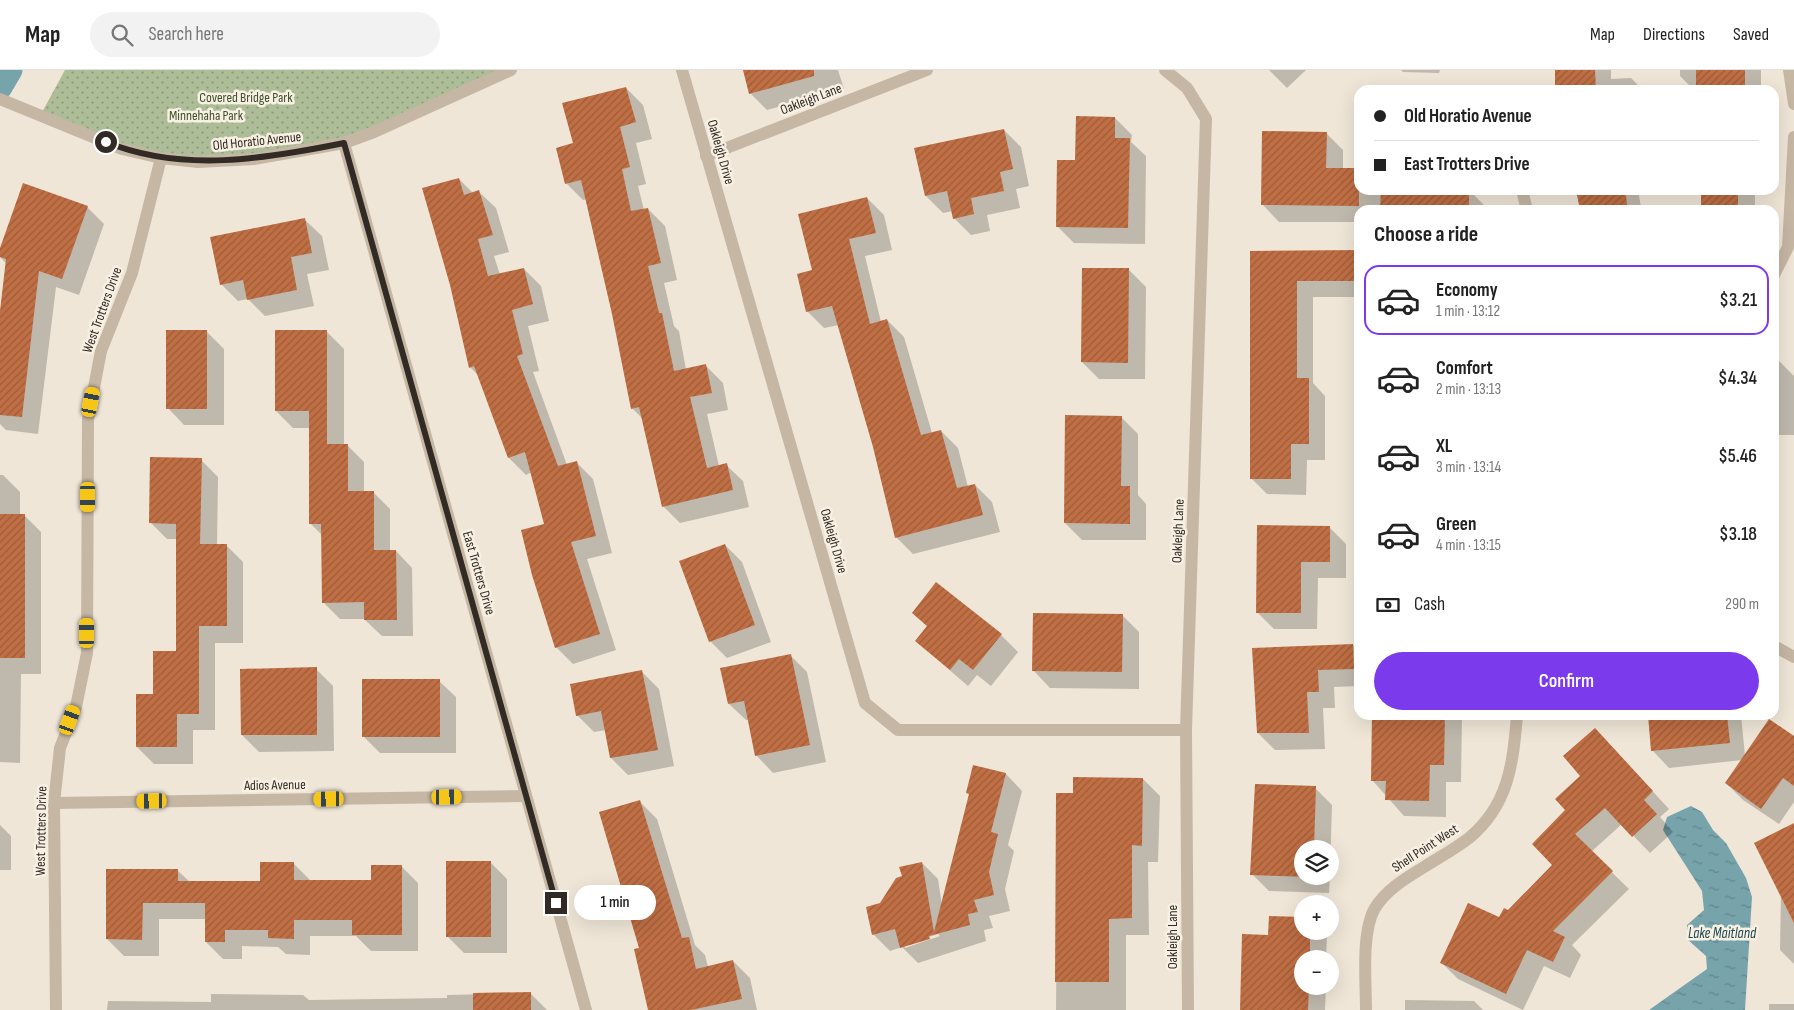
<!DOCTYPE html>
<html lang="en">
<head>
<meta charset="utf-8">
<style>
  body { margin:0; font-family:"Sofia Sans Condensed",sans-serif; background:#f2f2f2; color:#222; height:100vh; display:flex; flex-direction:column; font-size:19px; white-space:nowrap }
  * { box-sizing:border-box; margin:0 }
  p { font-size:16px; color:#767676 }
  .icon { flex:none; width:28px; height:28px; fill:none; stroke:currentColor; stroke-width:2; stroke-linecap:round; stroke-linejoin:round }
  .map { position:relative; flex:1; overflow:hidden }
  .sheet { position:absolute; left:1354px; top:135px; width:425px; height:515px; display:flex; flex-direction:column; background:#fff; border-radius:15px; box-shadow:0 5px 20px #0002 }
  .sheet>* { flex:none }
  .guide { position:absolute; left:1354px; top:15px; width:425px; height:110px; border-radius:15px; box-shadow:0 5px 20px #0002; display:grid; align-content:center; height:110px; padding:0 20px; background:#fff }
  .tools { position:absolute; left:1294px; top:770px; display:grid; gap:10px }
  .tools a { display:grid; place-items:center; width:45px; height:45px; border-radius:50%; background:#fff; box-shadow:0 5px 20px #0002; font-size:25px }
  .end { position:absolute; width:22px; height:22px; margin:-11px; border:6px solid #322a25; background:#fff; box-shadow:0 0 0 2px #fff }
  .from { border-radius:50% }
  .bubble { position:absolute; height:35px; border-radius:18px; background:#fff; box-shadow:0 5px 20px #0002; font-size:16px; font-weight:600; line-height:35px; text-align:center }
  .car { position:absolute; width:15px; height:30px; margin:-15px -8px; border-radius:6px; box-shadow:0 0 4px 1px #0007; background:linear-gradient(#f5c518 24%,#345 0 40%,#f5c518 0 76%,#345 0 86%,#f5c518 0) }
  .guide b { display:flex; align-items:center; gap:18px; height:48px; font-size:19px }
  .guide b+b { border-top:1px solid #e0e0e0 }
  .guide i { width:12px; height:12px; background:#222 }
  ul { padding:0; list-style:none }
  li { display:flex; align-items:center; gap:15px; height:70px; margin:0 10px 8px; padding:0 10px; border:2px solid transparent; border-radius:15px }
  li div { flex:1 }
  li b { display:block; font-size:19px }
  li em { font-style:normal; font-weight:600 }
  li.selected { border-color:#7c3aed }
  li>.icon { width:45px; height:45px; stroke-width:1.5 }
  h2 { padding:0 20px; font-size:22px; line-height:60px }
  .pay { display:flex; align-items:center; gap:12px; height:55px; padding:0 20px; font-size:19px }
  .pay p { margin-inline-start:auto }
  .action { display:flex; gap:10px; margin-top:auto; padding:10px 20px }
  .action a { flex:1; height:58px; border-radius:30px; background:#7c3aed; color:#fff; font-size:20px; font-weight:600; line-height:58px; text-align:center }
  header { display:flex; align-items:center; gap:30px; box-sizing:border-box; height:70px; padding:0 25px; background:#fff; border-bottom:1px solid #e0e0e0 }
  header strong { font-size:24px }
  nav { display:flex; gap:28px; margin-inline-start:auto; font-size:18px }
  .search { width:350px; height:45px; background:#f2f2f2; display:flex; align-items:center; gap:12px; box-sizing:border-box; padding:0 18px; border-radius:28px; color:#767676; font-size:19px }
  .map>svg:first-child { display:block }
</style>
</head>
<body>
<header>
<strong>Map</strong>
<div class="search"><svg class="icon" aria-label="search" viewBox="0 0 24 24"><circle cx="10" cy="10" r="6"/><path d="M15 15l6 6"/></svg>Search here</div>
<nav><a>Map</a><a>Directions</a><a>Saved</a></nav>
</header>
<div class="map">
<svg width="1794" height="940" viewBox="0 0 1794 940">
  <defs>
    <pattern id="green-dots" width="8" height="8" patternUnits="userSpaceOnUse" patternTransform="scale(1.25)"><rect width="8" height="8" fill="#adbd98"/><path d="M2 2h.1M6 6h.1" fill="none" stroke="#8d9a7c" stroke-width="1.8" stroke-linecap="round"/></pattern>
    <pattern id="water-ripples" width="26" height="14" patternUnits="userSpaceOnUse" patternTransform="scale(1.25)"><rect width="26" height="14" fill="#77a3aa"/><path d="M2 4q2-2 4 0t4 0M15 11q2-2 4 0t4 0" fill="none" stroke="#62858a"/></pattern>
    <pattern id="building-hatch" width="6" height="6" patternUnits="userSpaceOnUse" patternTransform="scale(1.25)"><rect width="6" height="6" fill="#c06f44"/><path d="M-1 1l2-2M0 6l6-6M5 7l2-2" fill="none" stroke="#9d5b39"/></pattern>
  </defs>
  <rect width="100%" height="100%" fill="#efe6d7"/>
  <polygon fill="url(#green-dots)" points="65,0 511,0 374,62 307,81 161,88 40,46"/>
  <polygon fill="url(#water-ripples)" points="1691,736 1702,742 1713,760 1726,773 1746,808 1752,827 1745,940 1649,940 1707,899 1706,886 1687,869 1687,855 1704,840 1702,821 1663,760 1667,747"/>
  <g fill="#0003" fill-rule="evenodd">
    <polygon points="744,0 838,0 844,19 767,40 750,23"/>
    <polygon points="1269,0 1306,0 1287,18"/>
    <polygon points="1401,0 1440,0 1439,3 1403,2"/>
    <polygon points="1556,0 1611,0 1611,9 1631,8 1643,20 1556,20"/>
    <polygon points="1680,0 1761,0 1761,20 1694,20 1680,6"/>
    <polygon points="626,18 643,35 652,69 636,73 646,114 638,116 644,140 648,139 665,156 677,210 664,213 674,256 679,261 686,300 706,296 723,313 728,340 707,344 719,396 726,395 743,411 749,437 680,453 663,436 643,349 632,338 613,243 587,129 583,130 566,113 574,74"/>
    <polygon points="1115,48 1132,65 1131,72 1146,86 1145,174 1074,173 1057,156 1077,91"/>
    <polygon points="1004,60 1021,77 1029,116 1016,119 1020,138 987,145 990,161 971,165 954,148 953,141 943,143 926,126 916,79"/>
    <polygon points="1326,63 1343,80 1343,99 1359,120 1469,120 1485,136 1485,140 1359,140 1359,152 1279,152 1263,135"/>
    <polygon points="459,109 473,123 479,122 496,138 509,182 494,186 500,205 524,199 541,216 549,251 528,256 539,301 533,302 567,395 577,393 593,409 612,483 587,489 616,580 573,594 556,577 545,455 532,402 526,405 509,388 479,306 470,297"/>
    <polygon points="1578,120 1638,120 1641,137 1648,136 1652,140 1581,140"/>
    <polygon points="1675,120 1755,120 1755,140 1702,140 1702,125 1681,125"/>
    <polygon points="867,128 884,145 892,180 865,186 881,252 887,250 904,267 932,363 941,361 958,378 968,417 975,415 992,432 1000,462 913,484 896,467 874,377 839,255 824,258 807,241 813,201"/>
    <polygon points="87,137 104,154 79,225 56,217 38,364 6,360 0,354 0,252 7,194 0,187 0,182"/>
    <polygon points="305,150 322,166 329,200 307,204 314,236 265,246 248,229 238,231 221,214"/>
    <polygon points="1359,182 1359,227 1313,227 1313,313 1325,326 1325,390 1307,390 1306,425 1267,424 1251,408 1251,183"/>
    <polygon points="1129,200 1146,217 1145,309 1099,309 1082,292"/>
    <polygon points="207,262 224,279 224,355 184,355 168,338"/>
    <polygon points="327,262 344,279 344,375 347,375 364,392 364,423 374,423 390,439 390,481 396,481 412,498 413,566 382,566 364,549 340,549 323,532 323,466 310,453 310,358 293,358 276,341"/>
    <polygon points="1774,289 1777,289 1794,306 1794,365 1774,365"/>
    <polygon points="1121,347 1138,364 1138,425 1146,434 1146,470 1082,470 1065,453"/>
    <polygon points="201,390 218,407 217,476 226,475 243,492 243,573 215,573 215,660 193,660 193,694 154,694 137,677 155,625 178,583 178,469 167,469 150,452"/>
    <polygon points="0,405 3,405 20,422 20,445 24,445 41,462 41,604 21,604 20,693 0,692"/>
    <polygon points="1329,457 1346,474 1346,508 1318,508 1317,559 1274,559 1257,542"/>
    <polygon points="1774,473 1776,475 1776,509 1774,509"/>
    <polygon points="725,475 742,492 771,572 727,588 710,571"/>
    <polygon points="937,514 1001,565 1018,582 991,616 977,605 968,616 916,571 928,557 913,543"/>
    <polygon points="1122,545 1139,562 1139,619 1050,618 1034,601"/>
    <polygon points="1353,575 1359,581 1359,616 1334,617 1335,638 1323,638 1325,679 1275,680 1258,663 1253,579"/>
    <polygon points="790,585 807,602 826,692 773,703 757,686 749,650 746,650 729,634"/>
    <polygon points="316,599 333,616 334,681 259,682 242,665"/>
    <polygon points="642,602 659,619 674,696 628,705 611,688 606,660 594,662 577,645"/>
    <polygon points="439,611 456,627 456,683 380,683 363,666"/>
    <polygon points="1394,645 1462,645 1461,712 1446,712 1446,747 1404,746 1373,711"/>
    <polygon points="1649,645 1741,645 1745,686 1794,668 1794,732 1779,754 1743,730 1726,713 1742,690 1669,698 1653,681"/>
    <polygon points="1611,676 1669,739 1660,747 1673,762 1650,783 1622,754 1591,782 1629,819 1572,875 1581,885 1570,908 1544,896 1523,940 1458,909 1441,892 1508,841 1554,795 1567,740"/>
    <path d="M974,696L1006,704L1022,721L1008,775L1014,781L1005,819L1010,841L989,846L993,858L984,860L986,871L918,893L902,877L890,881L873,864L880,834L903,808L922,793L938,809L942,835L970,725L967,723ZM938,864L940,866L905,878L904,875Z"/>
    <polygon points="1143,709 1160,726 1158,792 1148,792 1149,865 1126,865 1126,940 1056,940 1058,724 1074,724"/>
    <polygon points="1315,718 1332,735 1330,801 1330,779 1302,779 1302,806 1330,806 1329,823 1269,821 1252,804"/>
    <polygon points="640,732 657,749 695,875 705,885 708,897 733,891 750,908 757,940 649,940 641,879"/>
    <polygon points="0,755 11,766 11,800 0,800"/>
    <polygon points="1794,755 1794,894 1780,880 1781,823"/>
    <polygon points="490,792 507,809 507,883 464,883 447,866"/>
    <polygon points="293,793 310,810 373,812 401,796 418,813 418,881 371,881 356,866 310,866 310,885 286,884 278,877 242,876 242,889 223,889 206,872 206,849 159,849 159,886 124,886 107,869 107,800 177,800 190,812 261,812"/>
    <polygon points="1270,848 1302,848 1302,861 1323,861 1327,865 1326,889 1302,889 1302,916 1326,916 1325,940 1241,940 1270,866"/>
    <polygon points="530,923 547,940 107,940 108,931 211,932 211,924 303,925 309,930 447,928 447,925"/>
    <polygon points="1405,930 1474,931 1483,940 1405,940"/>
    <rect x="1769" y="934" width="25" height="6"/>
  </g>
  <g fill="none" stroke-linecap="round" stroke-linejoin="round">
    <polyline stroke="#77a3aa" stroke-width="25" points="0,17 10,0"/>
  </g>
  <g fill="url(#building-hatch)">
    <polygon points="743,0 814,0 814,6 749,24"/>
    <polygon points="1555,0 1595,0 1596,20 1555,20"/>
    <rect x="1696" y="0" width="49" height="20"/>
    <polygon points="626,17 636,52 620,57 630,97 622,99 631,141 648,138 661,193 648,196 659,243 662,243 674,301 706,294 712,323 690,327 707,398 727,393 733,420 662,437 639,337 631,339 612,244 581,110 565,114 556,78 573,73 562,33"/>
    <polygon points="1076,46 1115,47 1115,68 1130,68 1128,158 1056,157 1057,90 1075,90"/>
    <polygon points="1004,59 1013,99 1000,102 1004,121 971,128 974,144 953,149 947,121 925,126 914,78"/>
    <polygon points="1262,61 1327,62 1326,98 1359,98 1359,136 1261,135"/>
    <polygon points="459,108 464,125 479,120 493,165 478,169 488,206 524,198 533,234 512,240 523,284 517,286 558,396 577,391 596,466 571,472 600,564 555,578 532,505 521,460 544,454 525,382 508,388 474,296 469,298 450,215 422,118"/>
    <polygon points="23,113 88,136 62,209 39,201 22,347 0,345 0,241 6,189 0,187 0,178"/>
    <polygon points="1381,120 1469,120 1469,140 1380,140"/>
    <polygon points="1576,120 1625,120 1628,140 1580,140"/>
    <rect x="1701" y="120" width="37" height="20"/>
    <polygon points="867,127 876,163 849,169 870,254 887,249 921,365 941,360 957,418 975,414 983,445 895,468 873,377 832,236 806,242 797,204 812,200 798,144"/>
    <polygon points="305,148 312,183 291,187 297,220 247,230 243,210 220,215 210,167"/>
    <polygon points="1359,180 1359,211 1297,211 1297,308 1309,308 1309,374 1291,374 1291,409 1250,409 1250,181"/>
    <polygon points="1082,198 1129,198 1128,293 1081,292"/>
    <rect x="166" y="260" width="41" height="79"/>
    <polygon points="275,260 327,260 327,374 348,374 348,421 374,421 374,480 396,480 397,550 364,550 364,532 322,533 321,454 309,454 309,341 275,341"/>
    <polygon points="1065,345 1122,346 1121,416 1130,416 1130,454 1064,453"/>
    <polygon points="150,387 202,388 200,474 227,474 227,556 199,556 199,644 177,644 177,677 136,677 136,624 153,624 153,581 176,581 176,454 149,453"/>
    <rect x="0" y="444" width="25" height="144"/>
    <polygon points="1257,455 1330,456 1330,492 1301,492 1301,543 1256,543"/>
    <polygon points="725,474 755,555 709,572 679,491"/>
    <polygon points="936,512 1002,564 973,600 959,589 950,600 915,571 927,556 912,543"/>
    <polygon points="1033,543 1123,544 1122,602 1032,601"/>
    <polygon points="1353,574 1354,599 1318,600 1319,622 1307,622 1309,663 1257,663 1252,578"/>
    <polygon points="791,584 810,675 755,686 744,631 728,634 720,598"/>
    <polygon points="317,597 317,665 241,665 240,599"/>
    <polygon points="642,600 658,680 610,688 601,641 576,646 570,614"/>
    <rect x="362" y="609" width="78" height="58"/>
    <polygon points="1372,645 1445,645 1444,695 1430,695 1429,731 1385,730 1386,711 1371,711"/>
    <polygon points="1648,645 1727,645 1730,673 1651,681"/>
    <polygon points="1769,649 1794,666 1794,716 1783,708 1761,739 1725,713"/>
    <polygon points="1595,658 1653,721 1644,730 1657,744 1632,767 1605,738 1575,764 1613,801 1553,861 1565,867 1553,892 1527,880 1506,924 1440,893 1468,833 1499,847 1504,838 1508,840 1552,795 1532,774 1565,740 1555,729 1580,706 1563,686"/>
    <polygon points="973,695 1006,703 991,762 998,764 989,802 994,825 974,830 978,842 968,844 970,855 929,866 930,869 900,878 895,859 872,865 866,837 880,833 896,808 902,806 899,797 922,792 934,862 969,724 966,723"/>
    <polygon points="1073,707 1143,708 1142,776 1132,775 1132,848 1109,849 1109,912 1055,912 1056,723 1073,723"/>
    <polygon points="1255,714 1316,716 1314,779 1302,779 1302,806 1313,807 1250,805"/>
    <polygon points="640,730 682,868 689,867 696,899 733,890 742,929 691,940 648,940 634,879 639,878 599,742"/>
    <polygon points="1794,753 1794,853 1754,773"/>
    <rect x="446" y="791" width="45" height="76"/>
    <polygon points="260,792 294,792 294,810 371,810 371,795 402,795 402,865 352,865 352,850 294,850 294,869 268,868 268,860 225,860 225,872 205,872 205,833 143,833 142,870 106,869 106,799 178,799 178,811 260,811"/>
    <polygon points="1269,846 1302,847 1302,861 1310,861 1310,889 1302,889 1302,916 1309,916 1308,940 1240,940 1242,864 1268,865"/>
    <polygon points="531,922 531,940 473,940 473,923"/>
  </g>
  <g fill="none" stroke-linecap="round" stroke-linejoin="round">
    <g stroke="#c6b7a4" stroke-width="12">
      <polyline points="682,0 865,633 898,660 1186,660"/>
      <polyline points="1165,0 1187,18 1206,49 1186,660 1188,940"/>
      <polyline points="1789,0 1794,34"/>
      <polyline points="0,29 122,79 161,88 198,92 254,89 344,73 374,62 511,0"/>
      <polyline points="344,73 586,940"/>
      <polyline points="706,86 927,0"/>
      <polyline points="1522,120 1527,140"/>
      <polyline points="1774,205 1788,177 1794,67"/>
      <polyline points="1774,576 1794,587"/>
      <polyline points="54,733 526,726"/>
      <polyline points="56,940 54,733 60,678 76,637 87,583 88,349 101,281 132,203 161,88"/>
      <path d="M1366,940C1366,912 1361,862 1375,838C1387,819 1405,809 1424,797C1438,788 1455,779 1469,768C1509,735 1513,693 1517,645"/>
    </g>
  </g>
  <g fill="none" stroke-linecap="round" stroke-linejoin="round">
    <path stroke="#322a25" stroke-width="6" d="M106,72C182,103 265,89 344,73L556,833"/>
  </g>
  <g text-anchor="middle" dominant-baseline="central" stroke-width="5" stroke-linejoin="round" paint-order="stroke">
    <g font-size="14" fill="#3d4f2a" stroke="#f7f0e3">
      <text x="246" y="27">Covered Bridge Park</text>
      <text x="206" y="45">Minnehaha Park</text>
    </g>
    <g font-size="14" fill="#322a25" stroke="#f7f0e3">
      <text transform="translate(811 29) rotate(-21)">Oakleigh Lane</text>
      <text transform="translate(257 71) rotate(-6)">Old Horatio Avenue</text>
      <text transform="translate(721 82) rotate(74)">Oakleigh Drive</text>
      <text transform="translate(102 240) rotate(-70)">West Trotters Drive</text>
      <text transform="translate(1178 461) rotate(-88)">Oakleigh Lane</text>
      <text transform="translate(834 471) rotate(74)">Oakleigh Drive</text>
      <text transform="translate(479 503) rotate(74)">East Trotters Drive</text>
      <text transform="translate(275 715) rotate(-1)">Adios Avenue</text>
      <text transform="translate(41 761) rotate(-89)">West Trotters Drive</text>
      <text transform="translate(1425 778) rotate(-33)">Shell Point West</text>
      <text transform="translate(1172 867) rotate(-90)">Oakleigh Lane</text>
    </g>
    <g font-size="15" font-style="italic" fill="#1d4851" stroke="#f7f0e3">
      <text x="1722" y="863">Lake Maitland</text>
    </g>
  </g>
</svg>
<div class="tools">
<a><svg class="icon" aria-label="layers" viewBox="0 0 24 24"><path d="M12 4l9 5-9 5-9-5zM3 14l9 5 9-5"/></svg></a>
<a>+</a>
<a>−</a>
</div>
<i class="end from" style="left:106px;top:72px"></i>
<i class="end" style="left:556px;top:833px"></i>
<div class="bubble" style="left:574px;top:815px;width:82px">1 min</div>
<i class="car" style="left:91px;top:332px;rotate:11deg"></i>
<i class="car" style="left:88px;top:427px;rotate:180deg"></i>
<i class="car" style="left:87px;top:563px;rotate:0deg"></i>
<i class="car" style="left:70px;top:650px;rotate:20deg"></i>
<i class="car" style="left:447px;top:727px;rotate:89deg"></i>
<i class="car" style="left:329px;top:729px;rotate:269deg"></i>
<i class="car" style="left:152px;top:731px;rotate:269deg"></i>
<div class="guide">
<b><i class="from"></i>Old Horatio Avenue</b>
<b><i></i>East Trotters Drive</b>
</div>
<section class="sheet">
<h2>Choose a ride</h2>
<ul>
<li class="selected"><svg class="icon" aria-label="car" viewBox="0 0 24 24"><path d="M5 17H2v-5l4-1 3-4h7l3 4 3 1v5h-3M9 17h6M6 11h13"/><circle cx="7" cy="17" r="2"/><circle cx="17" cy="17" r="2"/></svg><div><b>Economy</b><p>1 min · 13:12</p></div><em>$3.21</em></li>
<li><svg class="icon" aria-label="car" viewBox="0 0 24 24"><path d="M5 17H2v-5l4-1 3-4h7l3 4 3 1v5h-3M9 17h6M6 11h13"/><circle cx="7" cy="17" r="2"/><circle cx="17" cy="17" r="2"/></svg><div><b>Comfort</b><p>2 min · 13:13</p></div><em>$4.34</em></li>
<li><svg class="icon" aria-label="car" viewBox="0 0 24 24"><path d="M5 17H2v-5l4-1 3-4h7l3 4 3 1v5h-3M9 17h6M6 11h13"/><circle cx="7" cy="17" r="2"/><circle cx="17" cy="17" r="2"/></svg><div><b>XL</b><p>3 min · 13:14</p></div><em>$5.46</em></li>
<li><svg class="icon" aria-label="car" viewBox="0 0 24 24"><path d="M5 17H2v-5l4-1 3-4h7l3 4 3 1v5h-3M9 17h6M6 11h13"/><circle cx="7" cy="17" r="2"/><circle cx="17" cy="17" r="2"/></svg><div><b>Green</b><p>4 min · 13:15</p></div><em>$3.18</em></li>
</ul>
<div class="pay"><svg class="icon" aria-label="cash" viewBox="0 0 24 24"><path d="M3 7h18v10H3z"/><circle cx="12" cy="12" r="2"/></svg>Cash<p>290 m</p></div>
<div class="action"><a>Confirm</a></div>
</section>
</div>
</body>
</html>
